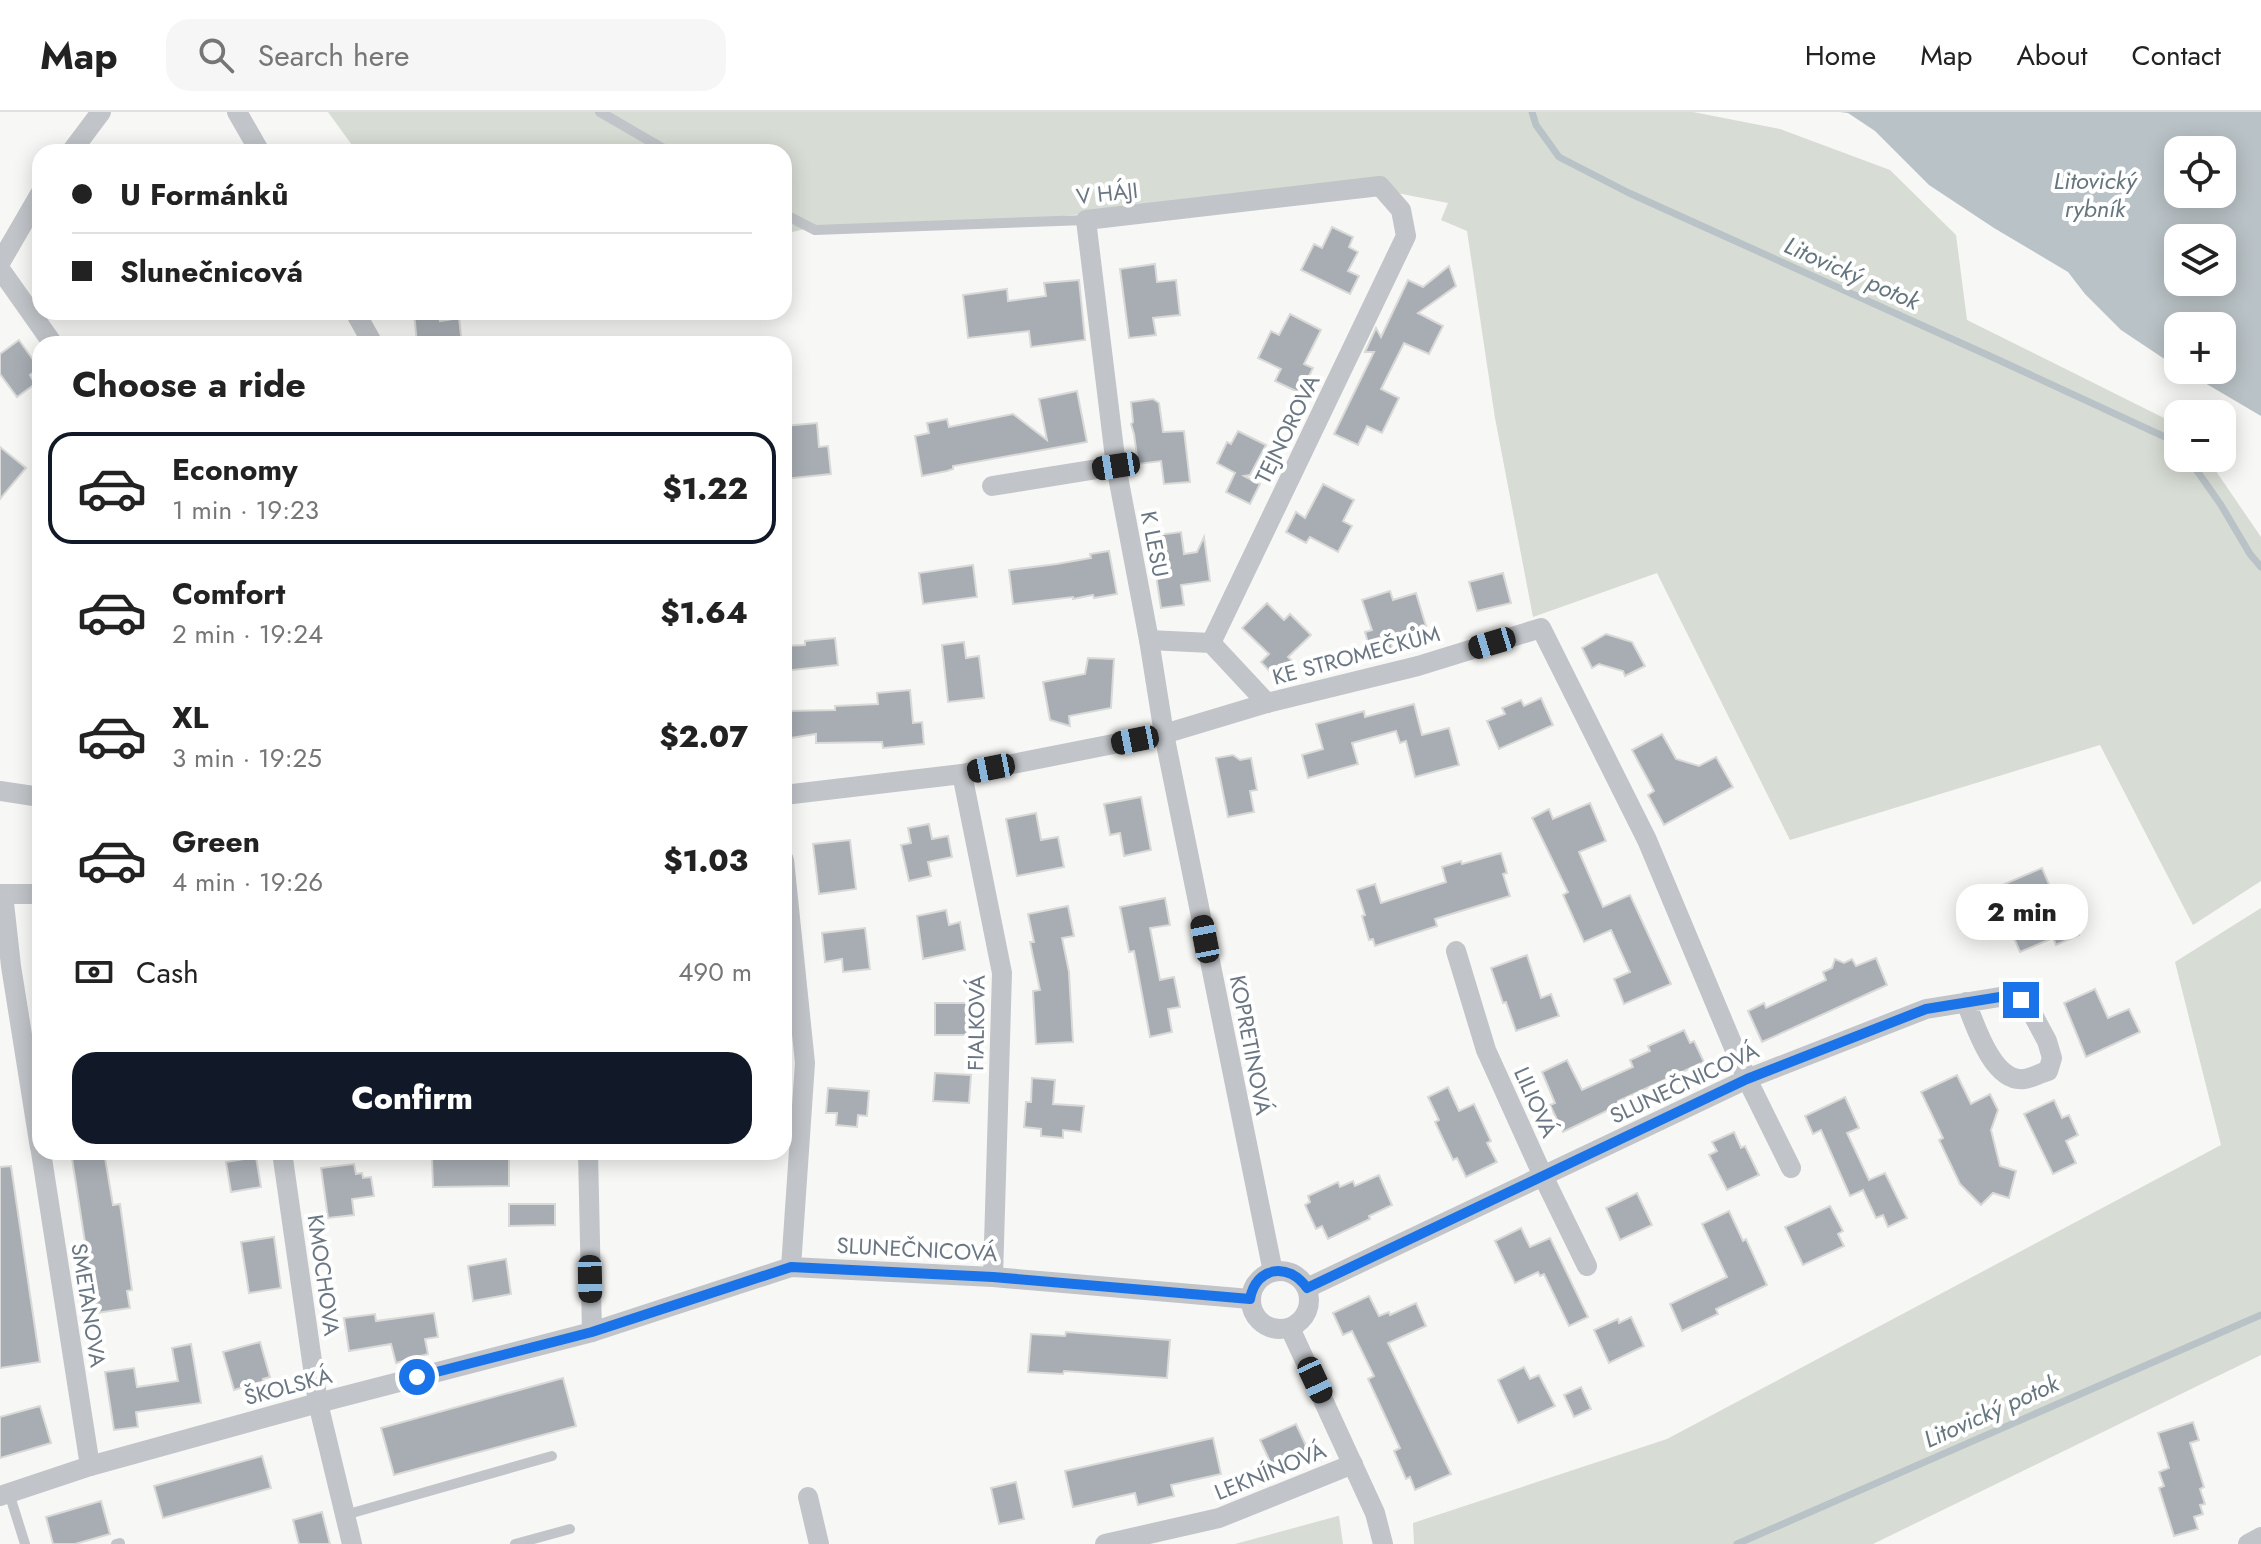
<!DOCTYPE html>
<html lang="en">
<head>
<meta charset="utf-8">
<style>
  body { margin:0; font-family:Jost,sans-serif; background:#f6f6f6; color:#222; height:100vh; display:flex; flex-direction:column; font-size:30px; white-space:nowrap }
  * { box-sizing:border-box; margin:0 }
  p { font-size:26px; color:#767676 }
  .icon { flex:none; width:44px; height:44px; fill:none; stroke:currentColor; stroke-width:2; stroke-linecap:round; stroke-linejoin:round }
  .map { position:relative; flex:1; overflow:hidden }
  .details { position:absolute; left:32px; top:224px; width:760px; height:824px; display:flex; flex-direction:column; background:#fff; border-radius:24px; box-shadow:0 4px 20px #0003 }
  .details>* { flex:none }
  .guide { position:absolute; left:32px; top:32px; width:760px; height:176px; border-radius:24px; box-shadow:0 4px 20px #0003; display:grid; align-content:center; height:176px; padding:0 40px; background:#fff }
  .tools { position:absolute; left:2164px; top:24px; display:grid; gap:16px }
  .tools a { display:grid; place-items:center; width:72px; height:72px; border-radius:16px; background:#fff; box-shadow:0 4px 20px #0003; font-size:40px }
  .end { position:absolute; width:36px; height:36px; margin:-18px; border:10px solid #1a73e8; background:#fff; box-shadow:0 0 0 4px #fff }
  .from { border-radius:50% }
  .bubble { position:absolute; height:56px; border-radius:24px; background:#fff; box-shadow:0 4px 20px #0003; font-size:26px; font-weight:800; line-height:56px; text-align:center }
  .car { position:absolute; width:24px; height:48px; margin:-24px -12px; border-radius:10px; box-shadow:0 0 6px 2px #0007; background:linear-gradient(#222 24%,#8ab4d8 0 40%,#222 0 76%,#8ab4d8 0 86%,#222 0) }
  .guide b { display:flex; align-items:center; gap:28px; height:76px; font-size:30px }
  .guide b+b { border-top:2px solid #e0e0e0 }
  .guide i { width:20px; height:20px; background:#222 }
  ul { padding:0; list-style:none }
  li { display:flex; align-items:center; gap:24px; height:112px; margin:0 16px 12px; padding:0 24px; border:4px solid transparent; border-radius:24px }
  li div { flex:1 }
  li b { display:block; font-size:30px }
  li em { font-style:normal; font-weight:800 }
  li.active { border-color:#111827 }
  li>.icon { width:72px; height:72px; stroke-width:1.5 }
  h2 { padding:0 40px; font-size:36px; line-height:96px }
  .pay { display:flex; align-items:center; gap:20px; height:88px; padding:0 40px; font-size:30px }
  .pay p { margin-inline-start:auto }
  .primary-button { display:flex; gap:16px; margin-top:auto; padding:16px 40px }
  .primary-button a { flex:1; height:92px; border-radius:24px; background:#111827; color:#fff; font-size:32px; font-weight:800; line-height:92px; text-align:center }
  header { display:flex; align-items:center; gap:48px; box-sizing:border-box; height:112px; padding:0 40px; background:#fff; border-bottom:2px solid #e0e0e0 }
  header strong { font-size:38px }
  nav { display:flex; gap:44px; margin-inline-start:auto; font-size:28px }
  .search { width:560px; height:72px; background:#f6f6f6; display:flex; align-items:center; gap:20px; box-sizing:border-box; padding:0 28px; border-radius:24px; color:#767676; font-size:30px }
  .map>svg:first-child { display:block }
</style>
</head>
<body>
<header>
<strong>Map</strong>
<div class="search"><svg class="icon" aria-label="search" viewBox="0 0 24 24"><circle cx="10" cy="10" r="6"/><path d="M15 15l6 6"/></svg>Search here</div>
<nav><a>Home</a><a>Map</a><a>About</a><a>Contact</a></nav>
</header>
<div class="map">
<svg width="2261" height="1432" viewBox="0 0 2261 1432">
  <rect width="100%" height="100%" fill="#f7f7f5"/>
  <g fill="#d7dcd4">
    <polygon points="328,0 1693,0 1780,17 1890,58 1956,123 1967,208 2174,311 2178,315 2178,346 2207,346 2261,425 2261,769 2193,813 2100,633 1790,728 1657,461 1533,505 1495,306 1467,119 1441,108 1448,91 1392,80 1233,86 1035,107 817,114 784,122 784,40 357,40"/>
    <polygon points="2261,796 2261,1243 1873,1432 1414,1432 1413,1411 1667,1327 2221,1033 2175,850"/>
    <polygon points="1339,1404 1343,1432 1235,1432 1338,1404"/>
  </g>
  <path fill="#b9c2c6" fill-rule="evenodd" d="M1840,0H2261V304L2183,258H2222V214H2178V256L2121,218L2085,182L2068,160L1994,116L1929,73L1875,19L1848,1ZM2178,38H2222V82H2178ZM2178,126H2222V170H2178Z"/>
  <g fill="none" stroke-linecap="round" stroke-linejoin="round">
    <g stroke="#b9c2c6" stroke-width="7">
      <polyline points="1532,0 1536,13 1559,45 1629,81 1992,245 2178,331"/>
      <polyline points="2188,346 2221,393 2250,442 2261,455"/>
      <polyline points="1737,1432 2261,1203"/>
    </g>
  </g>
  <g fill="#a7adb3" stroke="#d9d9d7" stroke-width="2">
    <polygon points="1332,115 1353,125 1349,135 1358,140 1348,159 1359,164 1350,182 1301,158 1314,132 1322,136"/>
    <polygon points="1155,152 1157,170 1176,168 1180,203 1153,206 1156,223 1129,226 1120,157"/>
    <polygon points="1449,154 1456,174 1418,201 1443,214 1429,242 1404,231 1381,277 1399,286 1382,321 1367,314 1358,333 1334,322 1374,240 1365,240 1376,216 1381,225 1408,168 1423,175"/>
    <polygon points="1079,168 1085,228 1031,235 1029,219 968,226 963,183 1007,177 1008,189 1046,184 1044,171"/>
    <polygon points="414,200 439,200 440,209 459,206 462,232 417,232"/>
    <polygon points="1290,202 1321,218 1304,252 1313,256 1303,276 1300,274 1298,280 1275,269 1281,257 1258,246 1271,219 1279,223"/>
    <polygon points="19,228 39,256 30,263 35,272 17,285 0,262 0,242"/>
    <polygon points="1077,279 1087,330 953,354 953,357 947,359 922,364 915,324 929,321 927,311 947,307 949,315 1013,302 1047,328 1039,287"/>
    <polygon points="1153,287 1159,291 1163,320 1184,319 1190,370 1164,372 1161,349 1138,352 1134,322 1131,312 1133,310 1131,290"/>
    <polygon points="817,311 819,335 828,334 831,362 784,367 784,314"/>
    <polygon points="1238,319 1266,333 1250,363 1244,364 1260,372 1250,392 1226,380 1235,361 1217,351 1227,330 1231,332"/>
    <polygon points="0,335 26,356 0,387"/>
    <polygon points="1323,372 1354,388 1343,409 1352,414 1338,440 1310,425 1306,431 1286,420 1296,400 1305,406"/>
    <polygon points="1181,420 1184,442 1197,440 1204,425 1210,469 1181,473 1184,493 1161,496 1150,424"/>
    <polygon points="1109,439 1117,482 1094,486 1093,483 1073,487 1073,485 1013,492 1009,458 1057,452 1091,446 1090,442"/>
    <polygon points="973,453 977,485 923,492 919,461"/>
    <polygon points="1503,461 1511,491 1477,499 1469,470"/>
    <polygon points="1390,479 1393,488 1416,481 1426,514 1390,525 1392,536 1371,542 1365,520 1372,518 1362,488"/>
    <polygon points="1267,491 1284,508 1290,502 1311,523 1288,545 1293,550 1276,566 1261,550 1269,542 1242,516"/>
    <polygon points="1606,522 1632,530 1645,554 1625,564 1623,559 1599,552 1592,556 1582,536"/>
    <polygon points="835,526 838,553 784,559 784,534 805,533 805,529"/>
    <polygon points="964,530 966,546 979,544 984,586 948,590 942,533"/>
    <polygon points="1088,546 1114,547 1111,596 1069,604 1070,614 1050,608 1043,570 1085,562"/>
    <polygon points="910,578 913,611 922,610 924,632 883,636 882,630 816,631 816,622 784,627 784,599 835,598 835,594 878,592 877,581"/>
    <polygon points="1541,586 1553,613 1499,637 1487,609 1505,602 1502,596 1521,588 1524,594"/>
    <polygon points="1414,592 1422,623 1449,616 1459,653 1415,665 1406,629 1400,631 1396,619 1352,631 1358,652 1308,666 1302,643 1323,637 1316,612 1364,599 1365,605"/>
    <polygon points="1662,622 1676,647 1699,654 1716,645 1733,675 1664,713 1648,683 1654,679 1632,638"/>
    <polygon points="1233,643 1240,648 1251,646 1257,678 1250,679 1254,700 1228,705 1216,646"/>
    <polygon points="1141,685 1151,738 1124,744 1120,721 1110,723 1104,692"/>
    <polygon points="1590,691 1606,729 1579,740 1603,795 1630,783 1671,872 1624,892 1614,867 1630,860 1611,818 1584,830 1563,783 1568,780 1532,706 1549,697 1553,707"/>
    <polygon points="1036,701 1041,728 1058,725 1064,755 1017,764 1006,707"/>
    <polygon points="929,712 932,727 948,724 952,745 928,750 931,764 909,769 901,733 911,731 908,716"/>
    <polygon points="850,728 856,777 819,782 813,732"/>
    <polygon points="1501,741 1507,761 1503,762 1510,784 1435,807 1437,814 1375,834 1373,827 1369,828 1362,804 1365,803 1357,778 1375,772 1381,791 1446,770 1442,755 1461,749 1462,752"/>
    <polygon points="2042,756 2057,791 2064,788 2079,823 2056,833 2053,826 2020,840 1993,777"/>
    <polygon points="1165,786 1170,813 1150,816 1160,868 1174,865 1180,895 1168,897 1172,920 1150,925 1134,839 1129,840 1120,795"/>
    <polygon points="1068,794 1074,824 1062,826 1069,860 1073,930 1036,932 1033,879 1040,878 1030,830 1034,830 1028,802"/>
    <polygon points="946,798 949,813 960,810 965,838 923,847 917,804"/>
    <polygon points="865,816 870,857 843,860 842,847 825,850 822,821"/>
    <polygon points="1527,843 1541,886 1551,882 1559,904 1516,919 1506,890 1503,891 1491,856"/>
    <polygon points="1876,846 1887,873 1762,930 1748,899 1764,891 1766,896 1826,868 1823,860 1832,856 1835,847 1844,851 1852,847 1856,854"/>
    <polygon points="2095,877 2108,906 2129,897 2140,920 2086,945 2064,891"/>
    <rect x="935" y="891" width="35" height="32"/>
    <polygon points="1684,918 1690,931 1694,929 1704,950 1618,989 1619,993 1563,1020 1550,993 1555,991 1542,960 1567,948 1582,978 1633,955 1630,948 1650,939 1648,934"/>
    <polygon points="935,961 971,963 969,991 933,989"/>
    <polygon points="1957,963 1971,992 1990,982 1998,998 1991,1018 2000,1054 2016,1059 2009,1086 1993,1081 1981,1093 1960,1072 1939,1028 1943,1026 1921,980"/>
    <polygon points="1032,966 1055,968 1053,992 1084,994 1081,1020 1063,1018 1063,1026 1041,1024 1041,1017 1024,1015 1026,990 1031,990"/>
    <polygon points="1448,975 1459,999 1474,992 1491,1029 1487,1031 1497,1050 1466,1065 1457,1046 1453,1048 1435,1010 1439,1008 1428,985"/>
    <polygon points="828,976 869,979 867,1004 858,1003 857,1015 836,1013 837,1001 826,1001"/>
    <polygon points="1845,985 1859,1016 1847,1021 1869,1068 1885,1061 1907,1106 1888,1115 1883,1103 1876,1106 1863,1078 1850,1084 1821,1018 1813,1022 1805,1004"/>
    <polygon points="2054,988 2062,1006 2069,1003 2078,1023 2066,1029 2076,1051 2053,1062 2024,1002"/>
    <polygon points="1734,1020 1741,1036 1745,1034 1759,1063 1727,1078 1709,1043 1717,1039 1712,1030"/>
    <polygon points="71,1040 104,1040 113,1093 120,1092 132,1178 127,1179 130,1196 96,1201"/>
    <polygon points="442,1040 509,1040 509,1074 433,1075 432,1046"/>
    <polygon points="256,1045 261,1075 231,1080 226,1050"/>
    <polygon points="354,1052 356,1062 362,1061 363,1066 371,1065 374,1084 352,1087 354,1103 328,1106 321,1056"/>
    <polygon points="11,1054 40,1250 0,1256 0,1055"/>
    <polygon points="1379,1063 1392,1093 1369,1104 1370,1107 1328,1127 1322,1114 1316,1117 1305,1093 1310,1090 1308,1084 1338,1070 1340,1075 1353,1069 1355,1074"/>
    <polygon points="1637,1081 1652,1113 1620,1128 1606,1096"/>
    <polygon points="509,1092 555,1092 555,1113 509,1114"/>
    <polygon points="1830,1094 1843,1119 1838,1122 1844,1134 1803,1153 1785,1115"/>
    <polygon points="1729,1099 1743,1129 1746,1127 1767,1173 1716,1197 1718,1202 1682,1219 1670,1192 1727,1165 1702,1112"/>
    <polygon points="1521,1116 1530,1135 1550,1126 1588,1205 1569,1214 1544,1162 1540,1164 1538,1160 1515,1171 1495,1129"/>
    <polygon points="274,1125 281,1176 249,1181 241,1130"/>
    <polygon points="506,1147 511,1182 473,1189 468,1154"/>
    <polygon points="1369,1184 1379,1204 1389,1200 1390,1203 1416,1191 1426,1214 1388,1231 1451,1362 1415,1378 1410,1365 1406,1367 1394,1339 1400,1336 1368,1267 1374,1264 1352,1219 1343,1223 1333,1201"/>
    <polygon points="434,1201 438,1225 425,1227 428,1242 396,1251 391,1232 349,1239 344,1206 375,1202 376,1209"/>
    <polygon points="1631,1205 1644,1234 1609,1251 1594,1218 1618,1207 1619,1211"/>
    <polygon points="1066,1220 1170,1228 1167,1266 1064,1259 1063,1262 1028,1260 1031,1222 1065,1224"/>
    <polygon points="260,1230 270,1265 263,1267 264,1269 234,1278 223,1240"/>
    <polygon points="191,1232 201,1291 136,1300 138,1315 114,1318 105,1260 134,1256 137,1275 178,1269 172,1236"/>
    <polygon points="1524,1255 1530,1267 1539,1263 1555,1294 1518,1311 1498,1268"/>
    <polygon points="563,1266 576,1314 394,1363 381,1316"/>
    <polygon points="1581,1275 1591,1297 1574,1305 1564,1283"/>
    <polygon points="40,1294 51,1331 0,1346 0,1305"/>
    <polygon points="2193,1310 2199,1328 2190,1331 2204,1375 2200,1377 2205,1392 2200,1393 2203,1402 2194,1405 2198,1417 2174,1424 2159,1376 2164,1374 2159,1360 2169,1356 2158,1321"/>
    <polygon points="1296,1312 1308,1338 1272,1354 1260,1328"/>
    <polygon points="1213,1326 1221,1362 1171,1373 1174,1384 1138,1393 1135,1381 1073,1395 1065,1359"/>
    <polygon points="262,1344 271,1376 163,1406 154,1374"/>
    <polygon points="1016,1370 1024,1407 999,1412 991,1376"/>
    <polygon points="101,1389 110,1422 75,1432 53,1432 46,1405"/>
    <polygon points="322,1400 330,1432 299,1432 293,1408"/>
  </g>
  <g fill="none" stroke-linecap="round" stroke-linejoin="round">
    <g stroke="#c1c4c8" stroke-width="10">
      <polyline points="600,0 669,40"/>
      <polyline points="784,102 815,118 1086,108"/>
      <polyline points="9,1381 25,1432"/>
      <polyline points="345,1403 552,1344"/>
      <polyline points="116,1432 120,1431"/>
      <polyline points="515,1432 570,1417"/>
    </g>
    <g stroke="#c1c4c8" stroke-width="20">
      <polyline points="237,0 260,40"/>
      <polyline points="71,40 101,0"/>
      <polyline points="0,151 40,82"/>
      <polyline points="0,157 53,232"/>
      <polyline points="355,200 373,232"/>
      <polyline points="992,374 1116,354"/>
      <polyline points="1149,528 1211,531 1267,591"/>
      <polyline points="1211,531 1406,124 1401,98 1380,74 1086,108 1116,354 1149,528 1164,622 1273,1160"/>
      <polyline points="962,662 1002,861 993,1165"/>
      <polyline points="0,679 40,685"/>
      <polyline points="784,683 962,662 1164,622 1267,591 1418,554 1541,516 1647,728 1747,967 1791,1056"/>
      <polyline points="784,748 805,951 791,1155"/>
      <polyline points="0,782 40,782"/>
      <polyline points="3,782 11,854 40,1036"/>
      <polyline points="1456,839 1486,938 1543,1064 1587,1154"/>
      <polyline points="41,1040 90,1354"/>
      <polyline points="282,1040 318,1291 352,1432"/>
      <polyline points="588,1040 592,1220"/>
      <circle cx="1280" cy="1188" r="29"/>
      <path d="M1307,1176L1747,967L1926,897L2006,884L2021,888L2032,901L2047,929L2052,946L2048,959C2040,961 2032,966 2024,967C1993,971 1975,913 1966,890"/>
      <polyline points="1290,1216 1375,1401 1383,1432"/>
      <polyline points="0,1384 90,1354 318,1291 592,1220 791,1155 993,1165 1250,1187"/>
      <polyline points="808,1385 819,1432"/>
      <polyline points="1105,1432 1219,1406 1353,1352"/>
      <polyline points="2248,1432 2261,1425"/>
    </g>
  </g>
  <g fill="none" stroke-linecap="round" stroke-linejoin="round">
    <path stroke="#1a73e8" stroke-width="10" d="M417,1265L592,1220L791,1155L993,1165L1250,1187C1256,1154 1289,1150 1307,1176L1747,967L1926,897L2006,884L2021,888"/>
  </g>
  <g text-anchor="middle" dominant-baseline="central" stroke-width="8" stroke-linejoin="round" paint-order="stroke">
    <g font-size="22" fill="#6a7682" stroke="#fff">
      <text transform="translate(1107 81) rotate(-6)">V HÁJI</text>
      <text transform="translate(1287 317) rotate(-64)">TEJNOROVA</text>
      <text transform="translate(1155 432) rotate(79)">K LESU</text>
      <text transform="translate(1356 543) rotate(-15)">KE STROMEČKŮM</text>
      <text transform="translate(976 911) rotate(-89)">FIALKOVÁ</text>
      <text transform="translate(1251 933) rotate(79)">KOPRETINOVÁ</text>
      <text transform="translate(1684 971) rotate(-25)">SLUNEČNICOVÁ</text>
      <text transform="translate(1536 990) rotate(66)">LILIOVÁ</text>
      <text transform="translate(917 1137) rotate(3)">SLUNEČNICOVÁ</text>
      <text transform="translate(324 1163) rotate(82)">KMOCHOVA</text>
      <text transform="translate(89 1193) rotate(81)">SMETANOVA</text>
      <text transform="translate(288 1274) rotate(-15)">ŠKOLSKÁ</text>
      <text transform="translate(1270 1359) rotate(-22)">LEKNÍNOVÁ</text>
    </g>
    <g font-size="24" font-style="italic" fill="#66767e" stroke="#fff">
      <text x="2095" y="68">Litovický<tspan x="2095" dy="28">rybník</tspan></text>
      <text transform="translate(1852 161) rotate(24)">Litovický potok</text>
      <text transform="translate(1991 1299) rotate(-24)">Litovický potok</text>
    </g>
  </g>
</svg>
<div class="tools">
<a><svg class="icon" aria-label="locate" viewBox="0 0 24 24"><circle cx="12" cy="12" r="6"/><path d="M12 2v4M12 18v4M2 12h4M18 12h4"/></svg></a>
<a><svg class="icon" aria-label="layers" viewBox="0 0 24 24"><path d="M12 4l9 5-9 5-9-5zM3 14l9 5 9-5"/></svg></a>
<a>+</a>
<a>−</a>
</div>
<i class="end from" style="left:417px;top:1265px"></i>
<i class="end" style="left:2021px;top:888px"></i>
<div class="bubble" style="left:1956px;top:772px;width:132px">2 min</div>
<i class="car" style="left:1116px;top:354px;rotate:261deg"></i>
<i class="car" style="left:1492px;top:531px;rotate:253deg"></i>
<i class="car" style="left:1135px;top:628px;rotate:259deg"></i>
<i class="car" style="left:991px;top:656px;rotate:259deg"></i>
<i class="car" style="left:1205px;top:827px;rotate:349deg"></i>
<i class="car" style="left:590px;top:1167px;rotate:179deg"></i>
<i class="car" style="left:1315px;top:1268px;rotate:155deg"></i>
<div class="guide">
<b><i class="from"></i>U Formánků</b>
<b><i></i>Slunečnicová</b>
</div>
<section class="details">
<h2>Choose a ride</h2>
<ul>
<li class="active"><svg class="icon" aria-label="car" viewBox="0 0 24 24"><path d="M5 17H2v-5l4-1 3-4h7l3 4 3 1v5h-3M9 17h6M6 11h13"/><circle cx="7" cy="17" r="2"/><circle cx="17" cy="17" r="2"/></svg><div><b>Economy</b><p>1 min · 19:23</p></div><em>$1.22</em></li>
<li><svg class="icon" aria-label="car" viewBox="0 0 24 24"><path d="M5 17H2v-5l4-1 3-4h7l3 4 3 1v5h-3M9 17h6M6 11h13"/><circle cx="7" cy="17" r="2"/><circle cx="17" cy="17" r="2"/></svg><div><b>Comfort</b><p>2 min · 19:24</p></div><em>$1.64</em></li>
<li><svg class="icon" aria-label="car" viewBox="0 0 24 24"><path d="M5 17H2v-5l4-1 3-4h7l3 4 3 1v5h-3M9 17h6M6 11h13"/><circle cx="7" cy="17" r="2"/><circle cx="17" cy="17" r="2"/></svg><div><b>XL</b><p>3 min · 19:25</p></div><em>$2.07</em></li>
<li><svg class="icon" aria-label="car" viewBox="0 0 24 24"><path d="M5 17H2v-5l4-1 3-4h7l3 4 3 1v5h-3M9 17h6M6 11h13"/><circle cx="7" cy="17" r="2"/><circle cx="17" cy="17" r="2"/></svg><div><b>Green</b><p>4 min · 19:26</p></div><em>$1.03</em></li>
</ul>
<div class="pay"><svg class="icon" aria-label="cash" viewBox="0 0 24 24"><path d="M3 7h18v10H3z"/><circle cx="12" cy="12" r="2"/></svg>Cash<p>490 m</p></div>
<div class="primary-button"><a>Confirm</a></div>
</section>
</div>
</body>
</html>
